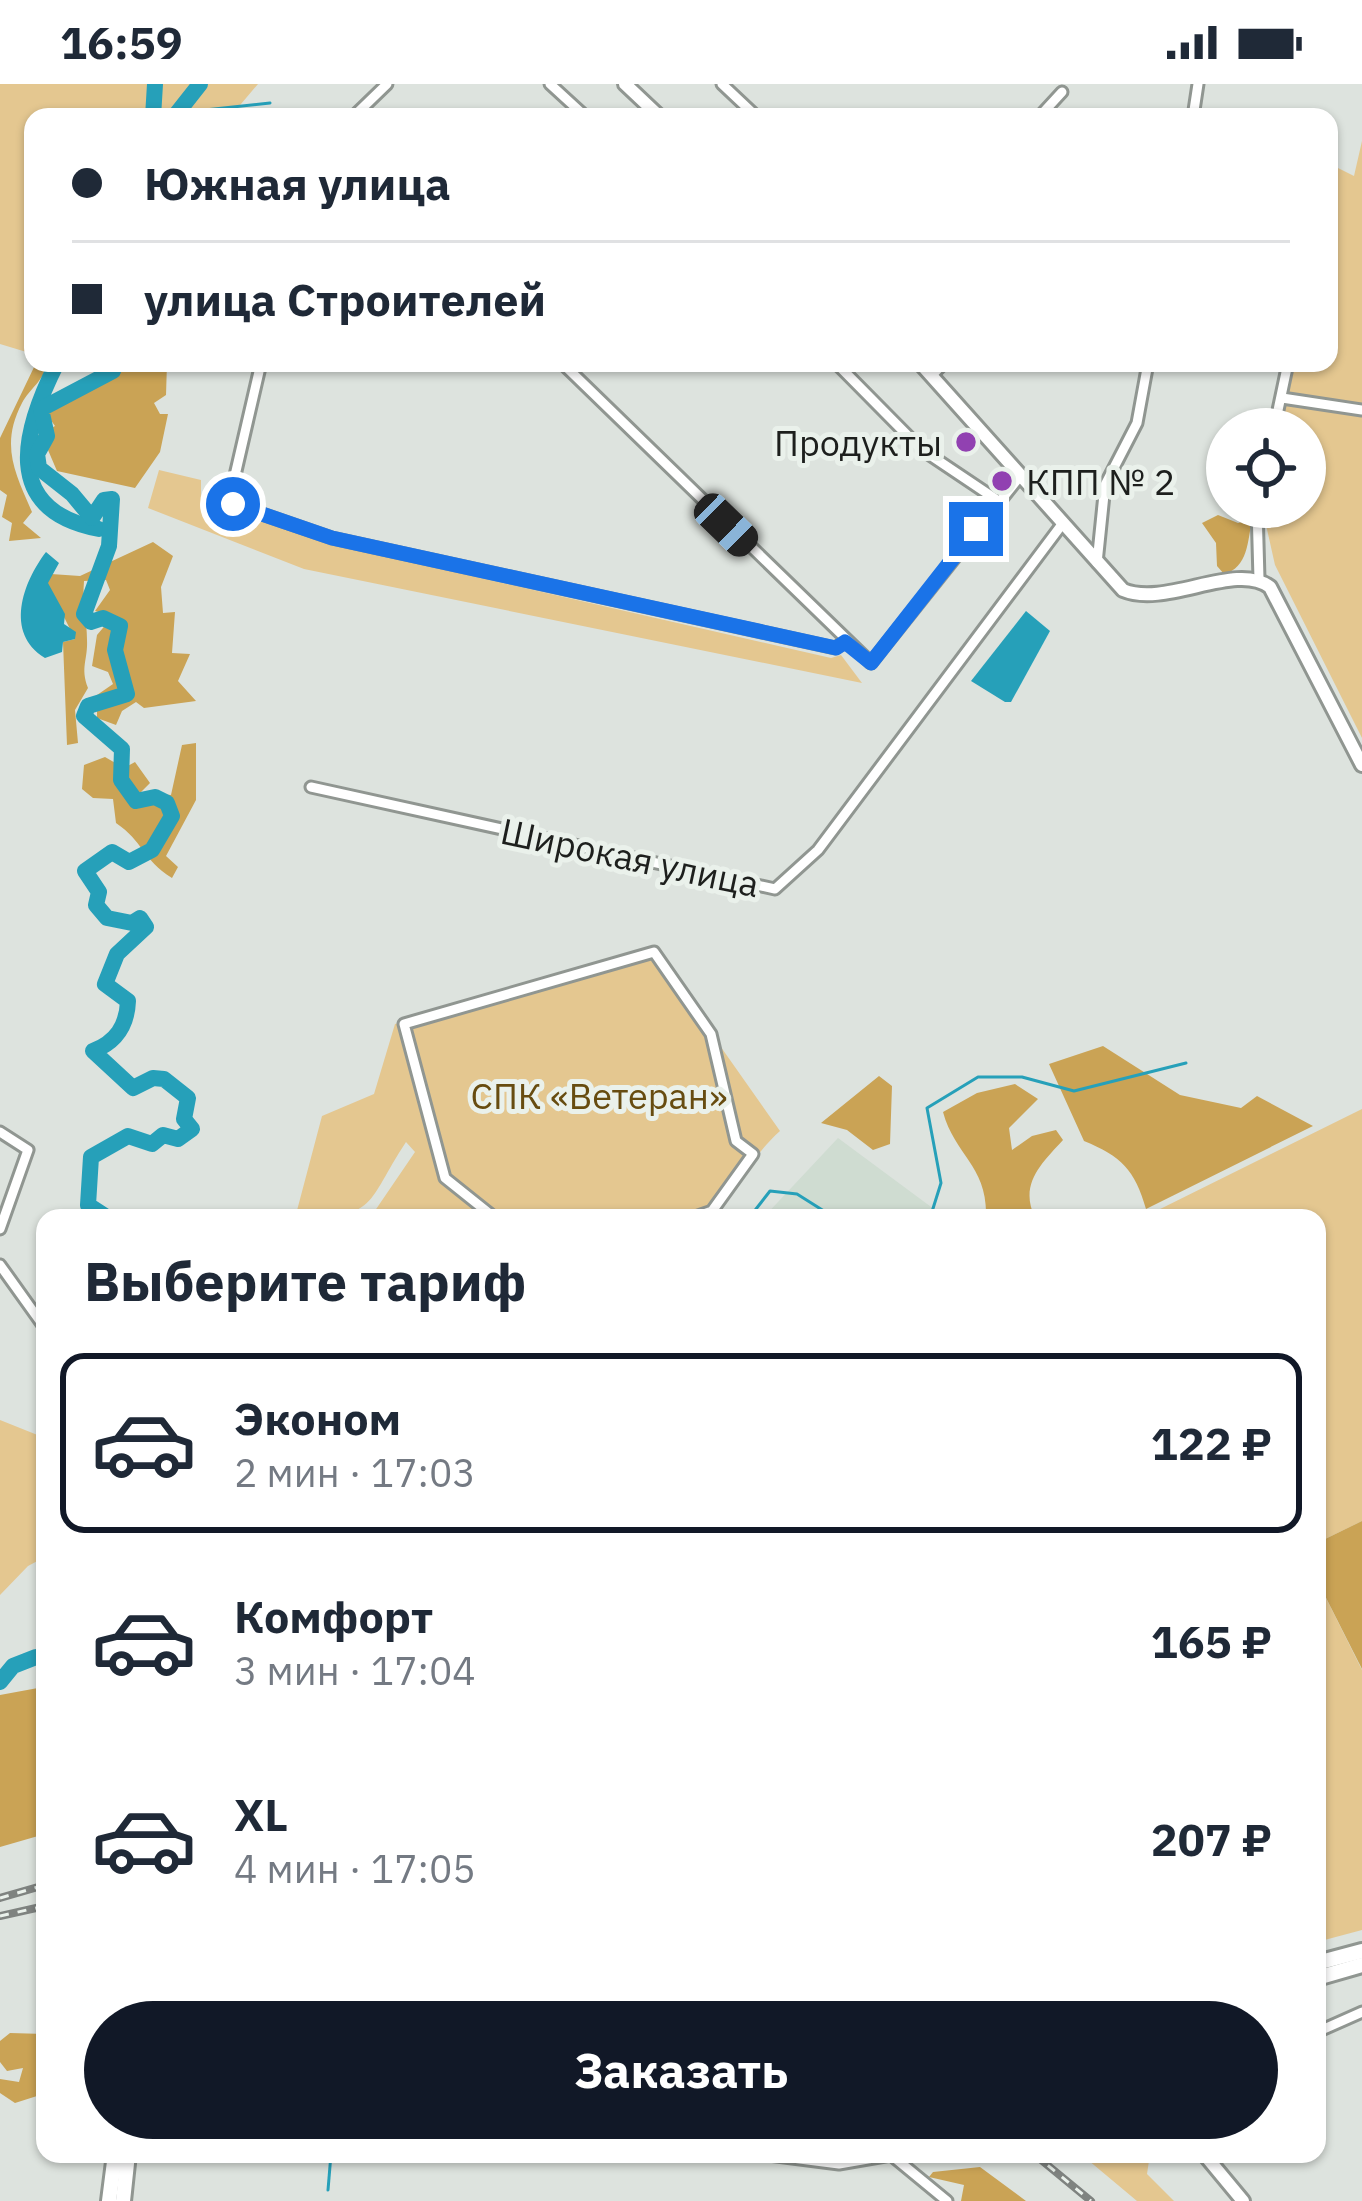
<!DOCTYPE html>
<html lang="ru">
<head>
<meta charset="utf-8">
<style>
  body { margin:0; font-family:"IBM Plex Sans",sans-serif; background:#f2f2f3; color:#1f2937; height:100vh; display:flex; flex-direction:column; font-size:45px; white-space:nowrap }
  * { box-sizing:border-box; margin:0 }
  p { font-size:39px; color:#747a83 }
  .icon { flex:none; width:66px; height:66px; fill:none; stroke:currentColor; stroke-width:2; stroke-linecap:round; stroke-linejoin:round }
  .map { position:relative; flex:1; overflow:hidden }
  .drawer { position:absolute; left:36px; top:1125px; width:1290px; height:954px; display:flex; flex-direction:column; background:#fff; border-radius:24px; box-shadow:0 3px 9px #0004 }
  .drawer>* { flex:none }
  .banner { position:absolute; left:24px; top:24px; width:1314px; height:264px; border-radius:24px; box-shadow:0 3px 9px #0004; display:grid; align-content:center; height:264px; padding:0 48px; background:#fff }
  .fabs { position:absolute; left:1206px; top:324px; display:grid; gap:24px }
  .fabs a { display:grid; place-items:center; width:120px; height:120px; border-radius:50%; background:#fff; box-shadow:0 3px 9px #0004; font-size:60px }
  .end { position:absolute; width:54px; height:54px; margin:-27px; border:15px solid #1a73e8; background:#fff; box-shadow:0 0 0 6px #fff }
  .from { border-radius:50% }
  .car { position:absolute; width:36px; height:72px; margin:-36px -18px; border-radius:15px; box-shadow:0 0 9px 3px #0007; background:linear-gradient(#222 24%,#8ab4d8 0 40%,#222 0 76%,#8ab4d8 0 86%,#222 0) }
  .banner b { display:flex; align-items:center; gap:42px; height:114px; font-size:45px }
  .banner b+b { border-top:3px solid #e0e1e3 }
  .banner i { width:30px; height:30px; background:#1f2937 }
  ul { padding:0; list-style:none }
  li { display:flex; align-items:center; gap:36px; height:180px; margin:0 24px 18px; padding:0 24px; border:6px solid transparent; border-radius:24px }
  li div { flex:1 }
  li b { display:block; font-size:45px }
  li em { font-style:normal; font-weight:700 }
  li.current { border-color:#111827 }
  li>.icon { width:108px; height:108px; stroke-width:1.5 }
  h2 { padding:0 48px; font-size:54px; line-height:144px }
  .action { display:flex; gap:24px; margin-top:auto; padding:24px 48px }
  .action a { flex:1; height:138px; border-radius:72px; background:#111827; color:#fff; font-size:48px; font-weight:700; line-height:138px; text-align:center }
  .status { display:flex; justify-content:space-between; align-items:center; height:84px; padding:0 60px; background:#fff; direction:ltr }
  .status svg { height:33px; fill:currentColor }
  .map>svg:first-child { display:block }
</style>
</head>
<body>
<div class="status"><b>16:59</b><svg viewBox="0 0 49 12"><path d="M0 12V9h3v3zM5 12V6h3v6zM10 12V3h3v9zM15 12V0h3v12zM26 1h20v11H26zM47 4h2v5h-2z"/></svg></div>
<div class="map">
<svg width="1362" height="2117" viewBox="0 0 1362 2117">
  <rect width="100%" height="100%" fill="#dde3de"/>
  <polygon fill="#cfdcd1" points="838,1054 946,1134 763,1134"/>
  <g fill="#e4c790">
    <polygon points="0,0 258,0 230,33 33,33 33,270 0,260"/>
    <polygon points="1362,57 1362,654 1275,481 1262,423 1305,423 1305,345 1278,345 1293,279 1329,279 1329,106 1338,84 1354,92"/>
    <polygon points="159,386 201,396 201,416 210,418 210,399 227,403 222,433 229,436 233,425 319,457 831,574 841,571 862,599 304,485 148,424"/>
    <path d="M654,868L780,1047C750,1073 729,1121 693,1134H370L415,1068L406,1058C365,1120 379,1134 295,1134L322,1032L374,1010L395,940Z"/>
    <polygon points="1362,1025 1362,1437 1317,1459 1317,1134 1142,1134"/>
    <polygon points="0,1336 45,1354 45,1473 28,1482 0,1511"/>
    <polygon points="1317,1496 1362,1586 1362,1846 1317,1858"/>
    <polygon points="1114,2070 1150,2070 1147,2090 1174,2117 1137,2117 1088,2076"/>
  </g>
  <g fill="#caa355">
    <path d="M36,279H47C44,297 30,304 22,319C0,361 15,389 32,428L23,439L41,454L9,457L12,439L2,433L7,411L0,406V354Z"/>
    <polygon points="121,279 167,279 166,311 154,319 160,330 168,330 160,368 135,404 57,387 48,366 30,384 30,356 55,342 46,329 118,291"/>
    <path d="M1218,431L1238,439L1252,435C1248,456 1248,484 1224,490L1217,482L1216,459L1202,439Z"/>
    <path d="M153,458L173,472L161,503L163,529L175,528L172,569L190,570L178,597L196,617L144,624L136,618L122,627L116,641L97,634V611L113,600L108,588L92,582L97,551L113,532L95,527L110,506L106,496L84,497C82,518 87,536 87,556C88,576 80,583 88,604L75,626L78,659L67,661L63,558L75,555L47,499L51,490L80,492Z"/>
    <path d="M196,659V716L166,772L178,783L172,794C142,775 143,757 116,739L113,715L93,714L82,705L84,681L105,673L124,684L135,678L150,699L141,708L171,711L182,661Z"/>
    <path d="M1103,962L1180,1011L1241,1024L1257,1012L1313,1042L1146,1125C1135,1086 1121,1072 1084,1057L1049,980Z"/>
    <polygon points="879,992 892,1002 890,1060 873,1066 847,1046 821,1039"/>
    <path d="M1015,1000L1038,1015L1009,1044L1012,1066L1032,1052L1056,1046L1063,1056C1041,1080 1019,1100 1035,1134H986C988,1082 955,1072 943,1028L977,1009Z"/>
    <polygon points="1362,1437 1362,1585 1317,1496 1317,1459"/>
    <polygon points="38,1604 45,1608 45,1750 0,1763 0,1611"/>
    <polygon points="10,1949 45,1950 45,1995 37,2012 15,2019 0,2009 0,1995 19,1998 23,1984 7,1987 0,1978 0,1957"/>
    <polygon points="980,2083 1026,2117 961,2117 964,2101 929,2093 933,2088"/>
  </g>
  <g fill="#26a0b9">
    <path d="M46,468L59,479L48,499L65,530L64,540L76,548L75,555L63,558L62,568L45,574C4,549 23,498 46,468Z"/>
    <polygon points="1026,527 1050,547 1011,618 1005,618 971,597"/>
  </g>
  <g fill="none" stroke-linecap="round" stroke-linejoin="round">
    <g stroke="#26a0b9" stroke-width="3">
      <polyline points="177,29 270,19"/>
      <polyline points="749,1134 770,1107 797,1110 835,1134"/>
      <polyline points="930,1134 941,1099 927,1024 978,993 1022,993 1074,1007 1186,979"/>
      <polyline points="328,2106 331,2070"/>
    </g>
    <g stroke="#26a0b9" stroke-width="16">
      <polyline points="153,33 155,0"/>
      <polyline points="174,33 200,0"/>
      <path d="M57,279C23,346 0,426 99,445"/>
      <path d="M108,1134L88,1121L91,1073L128,1052L152,1060L163,1051L178,1055L192,1045L184,1035L188,1014L164,995L153,994L133,1004L93,967C116,958 127,942 128,917L105,900L117,870L146,843L140,834L132,839L107,834L96,821L99,808L85,787L112,768L129,778L152,766L172,732L167,719L155,713L136,717L121,696L122,665L84,632L88,622L127,610L115,566L120,542L103,534L91,538L84,530L109,462L112,415L104,416L92,434L72,410L39,384L37,370L47,352L41,325L113,287L115,279"/>
      <polyline points="0,1598 13,1582 36,1573 45,1577"/>
    </g>
    <defs>
      <g id="minor">
        <polyline points="550,0 586,33"/>
        <polyline points="722,0 757,33"/>
        <polyline points="353,33 387,0"/>
        <polyline points="1039,33 1062,8"/>
        <polyline points="1193,33 1198,0"/>
        <polyline points="261,279 230,413 233,420 332,454 835,564 845,558"/>
        <polyline points="562,279 871,579 1021,391"/>
        <polyline points="836,279 921,365 997,416"/>
        <polyline points="932,291 944,279"/>
        <polyline points="1282,314 1362,326"/>
        <polyline points="1274,345 1288,279"/>
        <polyline points="1257,423 1259,495"/>
        <polyline points="1097,479 1105,401 1137,339 1148,279"/>
        <polyline points="311,703 775,805 818,766 1063,439"/>
        <polyline points="0,1048 28,1066 0,1145"/>
        <polyline points="495,1134 445,1094 404,940 654,868 711,950 736,1057 753,1070 712,1127 692,1134"/>
        <polyline points="597,1134 654,1134"/>
        <polyline points="0,1181 45,1244"/>
        <polyline points="1317,1948 1362,1928"/>
        <polyline points="761,2070 839,2080 891,2071"/>
        <polyline points="890,2070 947,2117"/>
      </g>
      <g id="tertiary">
        <polyline points="625,0 660,33"/>
        <path d="M920,279L1123,506C1166,524 1236,477 1270,503L1362,681"/>
        <polyline points="1204,2070 1243,2117"/>
      </g>
      <g id="secondary">
        <polyline points="1317,1879 1362,1867"/>
        <polyline points="1317,1894 1362,1881"/>
        <polyline points="109,2117 115,2070"/>
        <polyline points="123,2117 128,2070"/>
      </g>
    </defs>
    <use href="#minor" stroke="#909691" stroke-width="15"/>
    <use href="#tertiary" stroke="#909691" stroke-width="18"/>
    <use href="#secondary" stroke="#909691" stroke-width="20"/>
    <use href="#minor" stroke="#fff" stroke-width="9"/>
    <use href="#tertiary" stroke="#fff" stroke-width="12"/>
    <use href="#secondary" stroke="#fff" stroke-width="14"/>
    <defs>
      <g id="rail">
        <polyline points="0,1814 45,1801"/>
        <polyline points="0,1832 45,1822"/>
        <polyline points="1034,2070 1091,2117"/>
      </g>
    </defs>
    <use href="#rail" stroke="#7f8380" stroke-width="8"/>
    <use href="#rail" stroke="#eaf1eb" stroke-width="3" stroke-dasharray="9" stroke-linecap="butt"/>
  </g>
  <g fill="none" stroke-linecap="round" stroke-linejoin="round">
    <polyline stroke="#1a73e8" stroke-width="15" points="233,420 332,454 836,564 845,558 871,579 976,445"/>
  </g>
  <g fill="#9141b1" stroke="#eaf1eb" stroke-width="4.5">
    <circle cx="966" cy="358" r="12"/>
    <circle cx="1002" cy="397" r="12"/>
  </g>
  <g text-anchor="middle" dominant-baseline="central" stroke-width="10" stroke-linejoin="round" paint-order="stroke">
    <g font-size="36" fill="#1d1f1d" stroke="#eaf1eb" text-anchor="end">
      <text x="942" y="358">Продукты</text>
      <text x="1026" y="397" text-anchor="start">КПП № 2</text>
    </g>
    <g font-size="36" fill="#1d1f1d" stroke="#eaf1eb">
      <text transform="translate(630 773) rotate(12)">Широкая улица</text>
    </g>
    <g font-size="36" fill="#674c10" stroke="#eaf1eb">
      <text x="599" y="1011">СПК «Ветеран»</text>
    </g>
  </g>
</svg>
<div class="fabs">
<a><svg class="icon" aria-label="locate" viewBox="0 0 24 24"><circle cx="12" cy="12" r="6"/><path d="M12 2v4M12 18v4M2 12h4M18 12h4"/></svg></a>
</div>
<i class="end from" style="left:233px;top:420px"></i>
<i class="end" style="left:976px;top:445px"></i>
<i class="car" style="left:726px;top:441px;rotate:134deg"></i>
<div class="banner">
<b><i class="from"></i>Южная улица</b>
<b><i></i>улица Строителей</b>
</div>
<section class="drawer">
<h2>Выберите тариф</h2>
<ul>
<li class="current"><svg class="icon" aria-label="car" viewBox="0 0 24 24"><path d="M5 17H2v-5l4-1 3-4h7l3 4 3 1v5h-3M9 17h6M6 11h13"/><circle cx="7" cy="17" r="2"/><circle cx="17" cy="17" r="2"/></svg><div><b>Эконом</b><p>2 мин · 17:03</p></div><em>122 ₽</em></li>
<li><svg class="icon" aria-label="car" viewBox="0 0 24 24"><path d="M5 17H2v-5l4-1 3-4h7l3 4 3 1v5h-3M9 17h6M6 11h13"/><circle cx="7" cy="17" r="2"/><circle cx="17" cy="17" r="2"/></svg><div><b>Комфорт</b><p>3 мин · 17:04</p></div><em>165 ₽</em></li>
<li><svg class="icon" aria-label="car" viewBox="0 0 24 24"><path d="M5 17H2v-5l4-1 3-4h7l3 4 3 1v5h-3M9 17h6M6 11h13"/><circle cx="7" cy="17" r="2"/><circle cx="17" cy="17" r="2"/></svg><div><b>XL</b><p>4 мин · 17:05</p></div><em>207 ₽</em></li>
</ul>
<div class="action"><a>Заказать</a></div>
</section>
</div>
</body>
</html>
